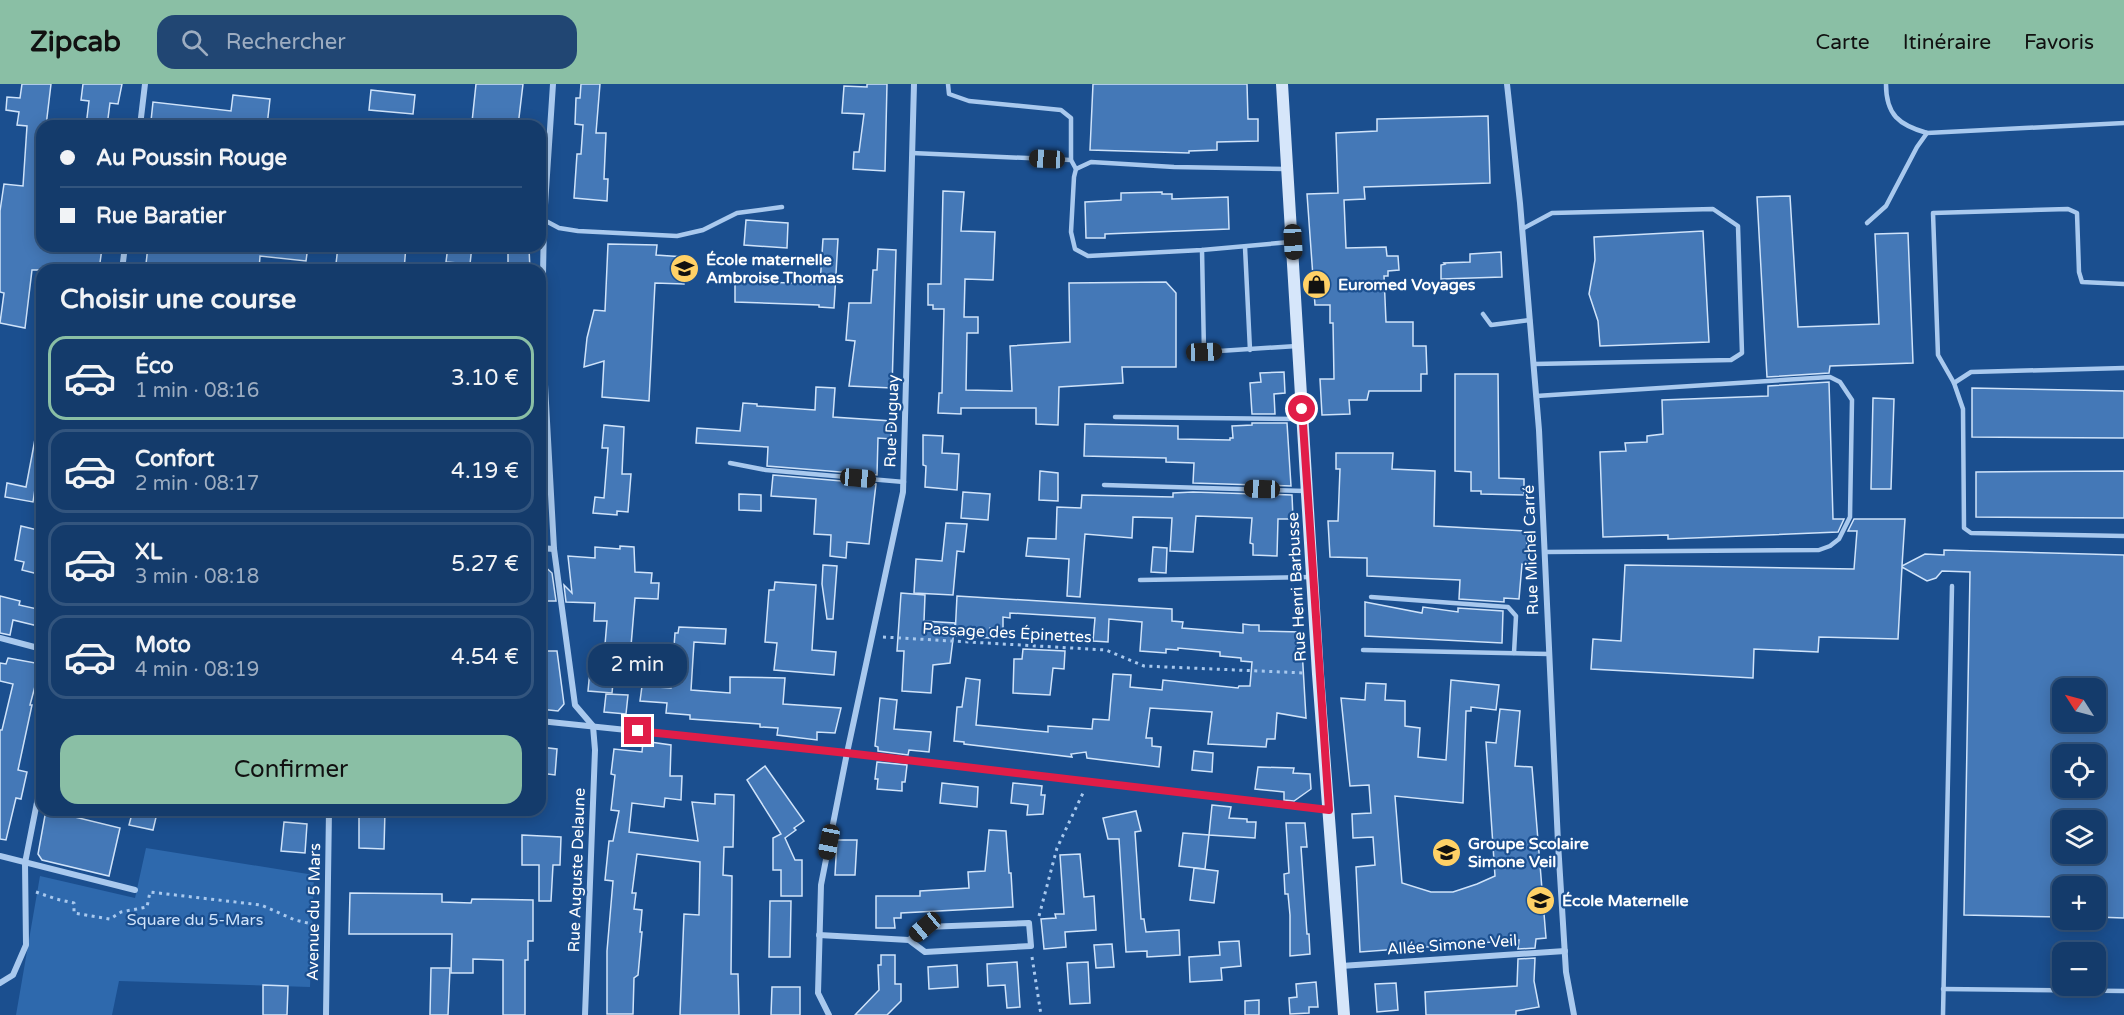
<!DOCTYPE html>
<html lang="fr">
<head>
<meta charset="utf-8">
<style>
  body { margin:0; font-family:"Varela Round",sans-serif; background:#214673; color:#f1f3f6; height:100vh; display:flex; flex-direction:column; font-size:22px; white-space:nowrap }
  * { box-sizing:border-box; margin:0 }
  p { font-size:20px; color:#9dadc1 }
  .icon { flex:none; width:33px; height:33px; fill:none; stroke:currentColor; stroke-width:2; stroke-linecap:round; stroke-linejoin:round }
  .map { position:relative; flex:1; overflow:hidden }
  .details { position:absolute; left:36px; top:180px; width:510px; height:552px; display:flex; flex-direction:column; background:#143b6b; border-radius:18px; box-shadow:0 3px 15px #0003,0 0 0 2px #33557e }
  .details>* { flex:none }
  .top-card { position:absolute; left:36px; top:36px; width:510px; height:132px; border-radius:18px; box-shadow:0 3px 15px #0003,0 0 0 2px #33557e; display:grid; align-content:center; height:132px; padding:0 24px; background:#143b6b }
  .needle { width:39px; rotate:306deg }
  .fabs { position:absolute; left:2052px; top:594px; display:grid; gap:12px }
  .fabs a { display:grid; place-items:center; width:54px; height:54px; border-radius:12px; background:#143b6b; box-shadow:0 3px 15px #0003,0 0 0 2px #33557e; font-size:30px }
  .end { position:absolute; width:27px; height:27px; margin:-14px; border:8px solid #e11d48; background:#fff; box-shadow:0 0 0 3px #fff }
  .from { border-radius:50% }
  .bubble { position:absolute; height:42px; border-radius:18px; background:#143b6b; box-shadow:0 3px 15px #0003,0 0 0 2px #33557e; font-size:20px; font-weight:600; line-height:42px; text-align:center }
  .car { position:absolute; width:18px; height:36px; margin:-18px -9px; border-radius:8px; box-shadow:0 0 4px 2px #0007; background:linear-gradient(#222 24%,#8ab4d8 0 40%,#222 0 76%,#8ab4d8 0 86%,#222 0) }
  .top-card b { display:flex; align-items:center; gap:21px; height:57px; font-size:22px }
  .top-card b+b { border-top:2px solid #33557e }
  .top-card i { width:15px; height:15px; background:#f1f3f6 }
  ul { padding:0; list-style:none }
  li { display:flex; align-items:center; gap:18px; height:84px; margin:0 12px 9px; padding:0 12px; border:3px solid #33557e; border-radius:18px }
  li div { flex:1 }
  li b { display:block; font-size:22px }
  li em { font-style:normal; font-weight:600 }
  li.on { border-color:#8abfa5 }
  li>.icon { width:54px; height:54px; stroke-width:1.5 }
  h2 { padding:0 24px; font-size:27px; line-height:72px }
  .button { display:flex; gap:12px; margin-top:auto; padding:12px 24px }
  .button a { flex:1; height:69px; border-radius:18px; background:#8abfa5; color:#111; font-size:24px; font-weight:600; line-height:69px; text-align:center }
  header { display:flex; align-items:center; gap:36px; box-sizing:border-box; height:84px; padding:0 30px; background:#8abfa5; color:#111 }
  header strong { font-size:28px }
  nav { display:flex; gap:33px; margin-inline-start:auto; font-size:21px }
  .search { width:420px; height:54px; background:#214673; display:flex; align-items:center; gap:15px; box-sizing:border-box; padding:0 21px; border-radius:18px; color:#9dadc1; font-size:22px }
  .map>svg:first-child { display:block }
</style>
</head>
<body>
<header>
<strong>Zipcab</strong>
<div class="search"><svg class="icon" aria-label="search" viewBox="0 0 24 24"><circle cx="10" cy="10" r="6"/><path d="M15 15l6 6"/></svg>Rechercher</div>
<nav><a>Carte</a><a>Itinéraire</a><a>Favoris</a></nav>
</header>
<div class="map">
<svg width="2124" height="931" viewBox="0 0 2124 931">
  <rect width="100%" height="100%" fill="#1b4f8f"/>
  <polygon fill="#2e69ad" points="146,764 314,791 310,903 119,897 112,931 16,931 40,792 135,814"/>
  <g fill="#4478b7" stroke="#cfe3fa" stroke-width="1.5" fill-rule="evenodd">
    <polygon points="22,0 51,0 46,42 42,42 42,162 84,162 102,164 99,186 32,186 25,244 0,239 4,209 0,208 0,127 4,100 23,102 27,42 17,41 19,28 6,26 7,13 20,14"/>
    <polygon points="83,0 122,0 118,20 110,19 107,42 86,42 89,17 81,16"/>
    <polygon points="476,0 523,0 518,42 496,42 472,38"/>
    <polygon points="581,0 600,0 596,49 606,49 604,95 608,95 607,117 574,114 577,70 581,70 583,41 575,40 576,14 580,14"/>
    <polygon points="867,0 887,0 885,87 853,85 854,68 859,68 864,30 842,29 844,2 867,3"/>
    <polygon points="1093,0 1247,0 1248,35 1258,35 1258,57 1217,58 1217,66 1189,67 1189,69 1090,66"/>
    <polygon points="371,6 415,11 413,30 369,26"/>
    <polygon points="233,11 270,15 267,42 215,42 179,38 179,42 156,42 157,38 151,37 153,18 231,27"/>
    <polygon points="1488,32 1490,99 1364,103 1365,115 1344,116 1346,164 1386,163 1387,172 1398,172 1399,186 1388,187 1388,192 1384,192 1386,238 1413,238 1413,262 1426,262 1427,290 1421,290 1421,307 1369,307 1367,316 1349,316 1350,330 1322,331 1320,295 1334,295 1333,239 1330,239 1330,221 1315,221 1307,110 1338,109 1336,49 1377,47 1377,35"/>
    <polygon points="943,107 964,108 961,147 995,148 993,196 965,195 964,233 978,233 978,249 967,249 966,306 1012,307 1010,262 1070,258 1069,199 1166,198 1176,209 1176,283 1122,283 1123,299 1059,303 1058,341 1036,340 1036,324 961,324 961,330 938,329 939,309 942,309 944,225 933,225 933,221 928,221 928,200 941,200"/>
    <polygon points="1162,108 1162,110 1172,110 1172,115 1228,113 1229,145 1105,150 1105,154 1086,154 1085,118 1121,116 1121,109"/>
    <polygon points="1790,112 1798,243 1879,240 1875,150 1908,149 1913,279 1830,282 1829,289 1767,293 1757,113"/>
    <polygon points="746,136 788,139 787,164 744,161"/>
    <polygon points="1703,147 1709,258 1600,262 1598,237 1589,210 1595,176 1594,153"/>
    <polygon points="823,155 838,155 834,224 819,223 819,221 735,218 735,197 820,200"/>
    <polygon points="608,160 657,161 656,171 685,173 684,200 655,199 649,317 602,313 604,277 584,283 587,254 594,226 605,227"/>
    <polygon points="148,162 308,162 306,177 260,172 259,186 165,186 165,182 146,180"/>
    <polygon points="338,162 406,162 404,186 368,186 368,183 336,180"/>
    <polygon points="448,162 472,162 470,180 446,178"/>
    <polygon points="508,164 529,164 530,186 513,186 512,182 508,182"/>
    <polygon points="878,165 896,166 892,304 849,302 855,257 846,256 849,219 871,219 873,186 877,186"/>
    <polygon points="1501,168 1502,193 1441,195 1441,181 1445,180 1444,179 1470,178 1470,170"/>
    <polygon points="1284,288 1285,309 1274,310 1275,330 1252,330 1250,299 1261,298 1260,289"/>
    <polygon points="1455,290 1498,290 1499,394 1524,395 1524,411 1481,410 1481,407 1471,407 1471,388 1455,387"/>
    <polygon points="1829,298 1833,435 1844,435 1838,448 1668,455 1668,451 1603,453 1600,368 1626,367 1625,359 1647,358 1647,352 1663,350 1662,316 1768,312 1768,302"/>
    <polygon points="816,303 835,304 833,333 892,337 891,355 878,354 877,391 767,382 768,363 696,359 697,344 740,347 743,319 757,320 757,322 815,326"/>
    <polygon points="1972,304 2124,307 2124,354 1972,353"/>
    <polygon points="1873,314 1894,315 1891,405 1871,405"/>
    <polygon points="1252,339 1287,339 1291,402 1193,399 1194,379 1166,378 1166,374 1084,372 1085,340 1178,342 1178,355 1230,356 1230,354 1233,354 1232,342 1252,341"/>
    <polygon points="604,341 624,343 622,390 631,390 628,428 617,427 617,431 593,429 595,413 604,414 608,364 602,364"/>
    <polygon points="923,351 943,352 942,369 959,370 957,406 925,403 926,382 923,381"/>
    <polygon points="35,355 42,356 42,406 35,405 33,418 5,413 7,399 26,403"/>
    <polygon points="1336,369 1393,369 1392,385 1435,387 1434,442 1526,447 1528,481 1522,480 1519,515 1504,514 1504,518 1459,515 1460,496 1367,492 1367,474 1330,473 1328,437 1338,437 1340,385 1336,385"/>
    <polygon points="1040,387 1058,389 1058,417 1039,416"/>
    <polygon points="2124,387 2124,434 1976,433 1976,388"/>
    <polygon points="773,391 876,400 869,460 847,458 846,474 830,472 831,451 814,450 816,415 771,412"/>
    <polygon points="963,408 990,410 988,436 961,434"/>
    <polygon points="1193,408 1292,411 1293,435 1278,435 1277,472 1253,471 1253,460 1250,459 1252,434 1196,432 1193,468 1170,467 1172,434 1133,433 1132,454 1085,450 1080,513 1067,512 1069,475 1026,472 1028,454 1056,455 1057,423 1081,424 1082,411 1173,413 1173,409"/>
    <polygon points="739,410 761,411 761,427 739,426"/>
    <path d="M1854,435H1905L1902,482L1925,470L1944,471V466L2124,471V834L2096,833V802H2062V833L1964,831L1970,488L1942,487L1936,494L1927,497L1902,483L1898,555L1819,553L1818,568L1754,565L1753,594L1591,585L1593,555L1621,557L1625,481L1854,485L1857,447H1848ZM2062,604H2096V638H2062ZM2062,670H2096V704H2062ZM2062,736H2096V770H2062Z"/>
    <polygon points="946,439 967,440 964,468 957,467 953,511 914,509 916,475 942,477"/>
    <polygon points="21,442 42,447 42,491 22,486 24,478 15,476"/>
    <polygon points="620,462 634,463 635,488 652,489 651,499 659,499 658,515 635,514 630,574 604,572 607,537 594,537 595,519 566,518 564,501 572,509 568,472 595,474 595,463 620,465"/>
    <polygon points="1153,463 1167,464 1166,489 1151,488"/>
    <polygon points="540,478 552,489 556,517 540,517"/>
    <polygon points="823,481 837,482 833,535 827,535 822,500"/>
    <polygon points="775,498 816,501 812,566 836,568 834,591 774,586 777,559 765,558 769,506 774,506"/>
    <polygon points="901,509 925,511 924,537 955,539 950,579 933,581 931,609 902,607 904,567 897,567"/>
    <polygon points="0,512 20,517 19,521 42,526 42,543 13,536 10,551 0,549"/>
    <polygon points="957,512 1172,525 1172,537 1183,538 1182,544 1243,549 1243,540 1251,541 1259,541 1259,547 1301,548 1306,634 1277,629 1275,655 1267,655 1266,663 1208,660 1212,628 1150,624 1146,654 1152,654 1152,662 1161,663 1159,683 1087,674 1086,668 1071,670 1072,673 964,660 964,658 954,657 957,623 962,623 966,594 980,596 976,641 1048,648 1048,642 1092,645 1093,635 1109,636 1113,590 1131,591 1130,603 1162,606 1163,596 1238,604 1239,602 1250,602 1252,578 1241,577 1241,574 1220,572 1220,568 1178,564 1178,566 1166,565 1166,569 1140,567 1142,538 1109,535 1108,558 1093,557 1095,534 1010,529 1010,534 1003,533 1003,545 990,544 990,554 955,552"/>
    <polygon points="1365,518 1422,529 1423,523 1458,528 1458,524 1503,527 1502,559 1365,552"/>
    <polygon points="679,543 726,545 725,560 694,558 691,606 730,609 730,593 785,594 783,620 841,624 835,649 817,648 817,656 777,651 778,644 760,643 760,640 690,635 690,631 666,629 667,619 640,617 642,602 671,604 675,549 678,549"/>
    <polygon points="1023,565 1065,567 1064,585 1053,584 1050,611 1013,609 1014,575 1022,575"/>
    <polygon points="540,567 557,567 564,620 558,627 540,625"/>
    <polygon points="8,574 41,580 30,621 32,621 18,686 27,688 21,715 16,714 6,756 0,755 0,646 2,646 13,600 0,597 0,579 6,580"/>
    <polygon points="590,586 614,588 612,609 588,607"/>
    <polygon points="1451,596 1499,601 1496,626 1471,623 1471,627 1466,627 1463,719 1395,712 1402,799 1431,808 1453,808 1477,800 1495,792 1486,658 1496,659 1500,625 1520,627 1515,682 1532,683 1546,854 1536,855 1535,864 1518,865 1519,856 1360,868 1356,783 1375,781 1373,753 1353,754 1352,730 1371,729 1369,701 1350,702 1341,614 1365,616 1366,599 1386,600 1385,616 1405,617 1405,642 1420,644 1418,673 1446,676"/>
    <polygon points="606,610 628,611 626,630 604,628"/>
    <polygon points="880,614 897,616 894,645 931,648 929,668 909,666 908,671 878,667 878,663 875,662"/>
    <polygon points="643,657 671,661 670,692 682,692 681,716 665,714 664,723 632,719 629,748 698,757 692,718 715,720 715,710 734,711 733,763 724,763 723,791 732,792 731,890 738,890 739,931 680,931 684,830 699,831 700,778 637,770 632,809 636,809 634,825 642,826 640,848 642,848 638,891 634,894 633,930 607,930 607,867 613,797 605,796 609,757 613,757 619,727 611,726 615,691 611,690 614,665 642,668"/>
    <polygon points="540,663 557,665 555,691 540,689"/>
    <polygon points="1194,667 1213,669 1212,688 1192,686"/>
    <polygon points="877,678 907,681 905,698 902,698 902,707 877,705 878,695 875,695"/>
    <polygon points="765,682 804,737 794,744 796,746 785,754 795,776 802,776 802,812 781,812 781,786 773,786 773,754 781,750 747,696"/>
    <polygon points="1258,683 1294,684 1293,689 1310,690 1311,705 1294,717 1284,716 1284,708 1255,705"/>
    <polygon points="942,699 978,703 977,723 940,719"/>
    <polygon points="1013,699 1042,702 1041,711 1045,711 1043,730 1027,731 1028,721 1011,719"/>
    <polygon points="1212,721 1231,723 1229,734 1247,735 1247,738 1256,738 1255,754 1209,751"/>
    <polygon points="46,726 120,744 109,792 42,776 38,770"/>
    <polygon points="133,726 157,729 153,746 129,741"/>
    <polygon points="359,726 385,726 384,765 359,764"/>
    <polygon points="1136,727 1141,747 1135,748 1141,835 1144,835 1146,848 1179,846 1180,871 1147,873 1147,867 1126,868 1119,755 1108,755 1103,734"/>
    <polygon points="284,738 307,740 305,769 281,767"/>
    <polygon points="1286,739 1305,739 1307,763 1301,763 1307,850 1309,850 1310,870 1290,872 1290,831 1288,810 1285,810 1284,790 1289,789"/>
    <polygon points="989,746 1006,747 1009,789 1011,789 1013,823 901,829 901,834 894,834 895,844 876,844 876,812 920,812 920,807 969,804 968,788 985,787"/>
    <polygon points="1183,749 1209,751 1205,785 1179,782"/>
    <polygon points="522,751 561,753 560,781 553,781 551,817 539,817 539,781 522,781"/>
    <polygon points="837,756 857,756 855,791 835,791"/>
    <polygon points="1080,770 1084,813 1094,812 1096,846 1065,848 1066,863 1044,865 1041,835 1056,834 1055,830 1064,830 1060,771"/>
    <polygon points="1194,784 1218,787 1214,819 1190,816"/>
    <polygon points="350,809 442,810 442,818 471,819 472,815 533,816 533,857 528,857 528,876 525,876 525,931 503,931 503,876 473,875 473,889 451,889 452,850 349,850"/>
    <polygon points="770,817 791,817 790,873 769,873"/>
    <polygon points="1239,857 1241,882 1221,884 1222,896 1190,898 1189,873 1220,871 1219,858"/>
    <polygon points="1112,860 1114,883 1096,884 1094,861"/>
    <polygon points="881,871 895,871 895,900 901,900 901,917 887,931 855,931 879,906 878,881 881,881"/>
    <polygon points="1535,874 1534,897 1539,923 1516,927 1516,931 1426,931 1425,908 1517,902 1518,875"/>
    <polygon points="1017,878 1020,923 1007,924 1005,901 988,902 987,880"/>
    <polygon points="1088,878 1090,919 1070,920 1067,879"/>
    <polygon points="957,881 958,903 929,905 928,883"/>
    <polygon points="431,884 450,884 448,931 430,931"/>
    <polygon points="1316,898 1318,923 1309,923 1309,929 1290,930 1289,914 1297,913 1296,900"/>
    <polygon points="1396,899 1398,926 1377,928 1375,900"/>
    <polygon points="263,901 288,902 287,931 263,931"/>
    <polygon points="772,903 800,903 800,931 771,931"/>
    <polygon points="1259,916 1259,931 1245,931 1245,917"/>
  </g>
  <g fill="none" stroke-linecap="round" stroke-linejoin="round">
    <g stroke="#a9c9ee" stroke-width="3" stroke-dasharray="3 4.5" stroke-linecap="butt">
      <polyline points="883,553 1106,566 1144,582 1305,589"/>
      <polyline points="36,808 56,815 74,819 74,829 110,835 121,828 147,823 150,808 261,821 295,836 316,841"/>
      <polyline points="1039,832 1057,764 1083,709"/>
      <polyline points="1032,873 1041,931"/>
    </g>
    <g stroke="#a9c9ee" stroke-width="4.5">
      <polyline points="948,0 949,10 969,17 1061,26 1071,34 1071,76 1076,85 1074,93 1071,148 1075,165 1088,172 1202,166 1290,158"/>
      <path d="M1886,0C1886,31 1899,41 1927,49L2124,39"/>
      <polyline points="912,69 1071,76"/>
      <polyline points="1076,85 1091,78 1174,83 1285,85"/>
      <polyline points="544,136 559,144 578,147 677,152 703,146 737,129 782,123"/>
      <polyline points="1867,139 1886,122 1917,63 1927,49"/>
      <polyline points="1522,145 1552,129 1713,125 1738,142 1742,269 1731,276 1534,280"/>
      <polyline points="1245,163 1250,266"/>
      <polyline points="1202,166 1204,268 1297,262"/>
      <polyline points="2124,200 2082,198 2079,188 2077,129 2068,125 1933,129 1938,271 1954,299 1963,325 1964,444 1971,449 2124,452"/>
      <polyline points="1483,230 1491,241 1530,236"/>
      <polyline points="1954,299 1971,288 2124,284"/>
      <polyline points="1536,312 1830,293 1840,298 1852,316 1850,433 1839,455 1830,462 1819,466 1545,468"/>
      <polyline points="1115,333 1301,335"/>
      <polyline points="730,379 766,386 904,398"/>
      <polyline points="1104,401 1305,407"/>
      <polyline points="1140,496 1312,493"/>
      <polyline points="1371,513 1508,523 1516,532 1514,569"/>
      <polyline points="1363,566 1549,570"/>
      <polyline points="1943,905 2124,907"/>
      <polyline points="1943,931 1952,502"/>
    </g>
    <g stroke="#a9c9ee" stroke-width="6">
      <polyline points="553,0 544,136 542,246 554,465 575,621 593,642 595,666 585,931"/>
      <polyline points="1507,0 1520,119 1539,346 1558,759 1566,888 1574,931"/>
      <polyline points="140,42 145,0"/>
      <polyline points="122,186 125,162"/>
      <polyline points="540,464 554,465"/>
      <polyline points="0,554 42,565"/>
      <polyline points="540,637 847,669 1328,726"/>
      <polyline points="0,772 135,806"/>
      <polyline points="819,851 909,856 925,868 1031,862 1029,839 925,843 909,856"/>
      <polyline points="1341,882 1565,867"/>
      <polyline points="0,899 13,891 26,861 25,779 42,693"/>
      <polyline points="326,931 329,726"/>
      <polyline points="829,931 818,909 821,801 847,669 903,408 914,0"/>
    </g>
    <polyline stroke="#d6e6fa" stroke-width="12" points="1282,0 1318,590 1344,931"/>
  </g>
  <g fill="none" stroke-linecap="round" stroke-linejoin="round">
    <polyline stroke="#e11d48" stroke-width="8" points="638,647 847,669 1329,726 1302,325"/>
  </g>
  <defs>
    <symbol id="school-disc" viewBox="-11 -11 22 22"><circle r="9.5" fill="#ffd166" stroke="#1b4f8f"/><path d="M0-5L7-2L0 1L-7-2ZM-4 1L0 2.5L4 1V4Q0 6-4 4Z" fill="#111"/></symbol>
    <symbol id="shop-disc" viewBox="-11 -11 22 22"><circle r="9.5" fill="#ffd166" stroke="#1b4f8f"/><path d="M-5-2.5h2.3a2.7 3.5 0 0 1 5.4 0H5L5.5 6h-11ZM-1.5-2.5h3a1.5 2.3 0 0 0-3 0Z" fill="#111"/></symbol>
  </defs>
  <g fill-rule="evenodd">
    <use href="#school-disc" x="668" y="168" width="33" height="33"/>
    <use href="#shop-disc" x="1300" y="184" width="33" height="33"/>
    <use href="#school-disc" x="1430" y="752" width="33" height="33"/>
    <use href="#school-disc" x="1524" y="800" width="33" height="33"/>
  </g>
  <g text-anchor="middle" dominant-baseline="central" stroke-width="4.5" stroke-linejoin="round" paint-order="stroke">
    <g font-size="16" font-weight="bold" fill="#fff" stroke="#1b4f8f" text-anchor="start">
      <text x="706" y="176">École maternelle<tspan x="706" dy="18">Ambroise Thomas</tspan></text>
      <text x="1338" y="201">Euromed Voyages</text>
      <text x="1468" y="760">Groupe Scolaire<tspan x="1468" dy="18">Simone Veil</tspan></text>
      <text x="1562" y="817">École Maternelle</text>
    </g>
    <g font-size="16" fill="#fff" stroke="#1b4f8f">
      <text transform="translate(892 337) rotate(-88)">Rue Duguay</text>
      <text transform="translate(1531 466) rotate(-92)">Rue Michel Carré</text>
      <text transform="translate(1297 503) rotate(-93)">Rue Henri Barbusse</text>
      <text transform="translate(1007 549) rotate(3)">Passage des Épinettes</text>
      <text transform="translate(577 786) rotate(-88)">Rue Auguste Delaune</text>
      <text transform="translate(314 828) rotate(-89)">Avenue du 5 Mars</text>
      <text transform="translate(1452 861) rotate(-4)">Allée Simone Veil</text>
    </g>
    <g font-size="16" fill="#cfe3fa" stroke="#1b4f8f">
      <text x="195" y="836">Square du 5-Mars</text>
    </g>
  </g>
</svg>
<div class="fabs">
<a><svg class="needle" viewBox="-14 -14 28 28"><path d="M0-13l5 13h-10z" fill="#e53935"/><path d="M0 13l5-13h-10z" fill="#9dadc1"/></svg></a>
<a><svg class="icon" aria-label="locate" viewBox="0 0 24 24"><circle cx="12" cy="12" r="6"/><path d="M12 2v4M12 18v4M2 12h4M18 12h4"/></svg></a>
<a><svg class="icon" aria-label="layers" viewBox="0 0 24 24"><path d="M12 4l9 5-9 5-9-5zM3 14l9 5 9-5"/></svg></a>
<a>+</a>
<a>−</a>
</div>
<i class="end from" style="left:1302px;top:325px"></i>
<i class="end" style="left:638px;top:647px"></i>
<div class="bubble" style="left:588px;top:560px;width:99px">2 min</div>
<i class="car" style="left:1047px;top:75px;rotate:273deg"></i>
<i class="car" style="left:1293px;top:158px;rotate:177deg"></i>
<i class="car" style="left:1204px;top:268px;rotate:88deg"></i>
<i class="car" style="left:858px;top:394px;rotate:95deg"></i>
<i class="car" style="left:1262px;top:405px;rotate:272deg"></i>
<i class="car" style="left:829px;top:758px;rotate:191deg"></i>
<i class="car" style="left:925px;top:843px;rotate:230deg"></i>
<div class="top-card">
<b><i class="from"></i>Au Poussin Rouge</b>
<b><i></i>Rue Baratier</b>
</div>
<section class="details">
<h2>Choisir une course</h2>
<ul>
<li class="on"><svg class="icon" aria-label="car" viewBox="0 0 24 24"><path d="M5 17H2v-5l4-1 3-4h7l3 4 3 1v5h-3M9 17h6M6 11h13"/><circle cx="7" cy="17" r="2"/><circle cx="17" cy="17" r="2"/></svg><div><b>Éco</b><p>1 min · 08:16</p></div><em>3.10 €</em></li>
<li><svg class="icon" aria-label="car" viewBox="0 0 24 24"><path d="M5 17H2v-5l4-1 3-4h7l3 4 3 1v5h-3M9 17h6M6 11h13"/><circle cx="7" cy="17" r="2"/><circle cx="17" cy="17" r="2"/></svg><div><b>Confort</b><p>2 min · 08:17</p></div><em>4.19 €</em></li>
<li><svg class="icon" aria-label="car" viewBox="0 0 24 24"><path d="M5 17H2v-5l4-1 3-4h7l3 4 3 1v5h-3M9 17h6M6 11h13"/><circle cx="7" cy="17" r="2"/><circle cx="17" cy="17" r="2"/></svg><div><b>XL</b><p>3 min · 08:18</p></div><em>5.27 €</em></li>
<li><svg class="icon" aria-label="car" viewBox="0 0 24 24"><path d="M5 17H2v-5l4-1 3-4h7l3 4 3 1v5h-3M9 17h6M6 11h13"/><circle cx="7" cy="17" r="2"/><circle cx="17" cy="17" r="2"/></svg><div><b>Moto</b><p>4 min · 08:19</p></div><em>4.54 €</em></li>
</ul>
<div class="button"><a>Confirmer</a></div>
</section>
</div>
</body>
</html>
